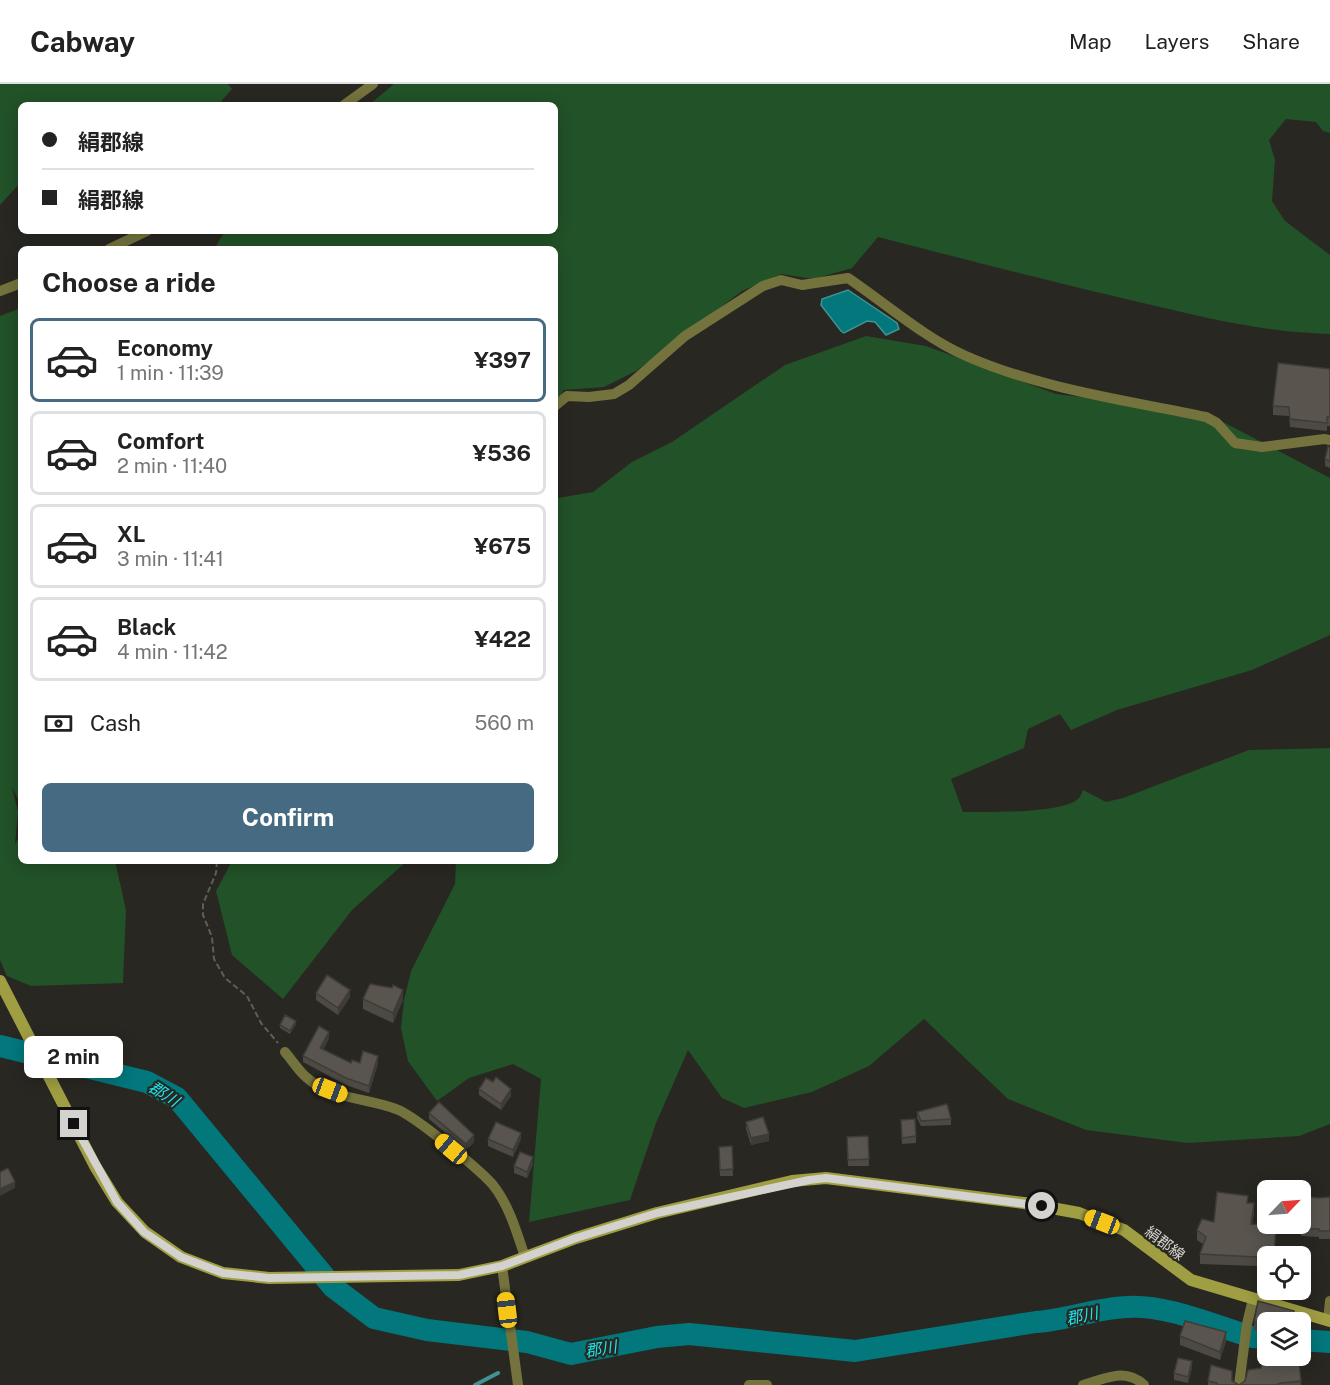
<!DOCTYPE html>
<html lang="en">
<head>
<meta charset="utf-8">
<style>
  body { margin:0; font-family:"Public Sans","Noto Sans JP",sans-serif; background:#f6f6f6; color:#222; height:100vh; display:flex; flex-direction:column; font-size:22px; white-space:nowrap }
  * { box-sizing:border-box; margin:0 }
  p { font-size:20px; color:#767676 }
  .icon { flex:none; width:33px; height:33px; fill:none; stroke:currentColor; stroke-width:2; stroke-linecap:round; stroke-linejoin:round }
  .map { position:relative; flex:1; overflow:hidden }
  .side { position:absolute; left:18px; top:162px; width:540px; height:618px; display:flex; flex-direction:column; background:#fff; border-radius:9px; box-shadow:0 3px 15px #0003 }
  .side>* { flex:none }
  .top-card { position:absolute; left:18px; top:18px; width:540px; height:132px; border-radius:9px; box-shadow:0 3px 15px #0003; display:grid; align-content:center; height:132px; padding:0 24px; background:#fff }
  .needle { width:39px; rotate:65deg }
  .fabs { position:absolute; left:1257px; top:1096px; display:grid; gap:12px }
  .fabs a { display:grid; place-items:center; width:54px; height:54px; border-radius:9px; background:#fff; box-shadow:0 3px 15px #0003; font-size:30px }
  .end { position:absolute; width:27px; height:27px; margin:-14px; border:8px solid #d3d2ce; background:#111; box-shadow:0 0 0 3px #111 }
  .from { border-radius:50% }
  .bubble { position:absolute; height:42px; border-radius:9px; background:#fff; box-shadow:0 3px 15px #0003; font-size:20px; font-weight:700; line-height:42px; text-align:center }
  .car { position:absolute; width:18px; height:36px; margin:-18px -9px; border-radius:8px; box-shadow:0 0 4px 2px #0007; background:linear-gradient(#f5c518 24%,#345 0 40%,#f5c518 0 76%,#345 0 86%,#f5c518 0) }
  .top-card b { display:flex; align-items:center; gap:21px; height:57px; font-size:22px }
  .top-card b+b { border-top:2px solid #e0e0e0 }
  .top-card i { width:15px; height:15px; background:#222 }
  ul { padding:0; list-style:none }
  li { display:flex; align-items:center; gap:18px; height:84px; margin:0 12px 9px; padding:0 12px; border:3px solid #e0e0e0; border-radius:9px }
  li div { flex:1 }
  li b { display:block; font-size:22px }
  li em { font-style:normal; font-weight:700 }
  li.selected { border-color:#466a81 }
  li>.icon { width:54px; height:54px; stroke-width:1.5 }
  h2 { padding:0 24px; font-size:27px; line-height:72px }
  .pay { display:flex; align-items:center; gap:15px; height:66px; padding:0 24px; font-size:22px }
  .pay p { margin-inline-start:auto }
  .action { display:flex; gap:12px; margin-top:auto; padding:12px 24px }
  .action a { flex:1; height:69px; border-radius:9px; background:#466a81; color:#fff; font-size:24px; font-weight:700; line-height:69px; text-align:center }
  header { display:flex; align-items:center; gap:36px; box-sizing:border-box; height:84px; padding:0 30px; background:#fff; border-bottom:2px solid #e0e0e0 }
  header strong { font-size:28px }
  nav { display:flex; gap:33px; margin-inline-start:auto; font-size:21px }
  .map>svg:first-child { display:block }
</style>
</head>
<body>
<header>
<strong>Cabway</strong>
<nav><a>Map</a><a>Layers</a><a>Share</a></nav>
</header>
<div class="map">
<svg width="1330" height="1301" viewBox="0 0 1330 1301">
  <rect width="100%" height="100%" fill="#292721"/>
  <g fill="#225227">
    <polygon points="0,0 228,0 232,5 218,21 21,21 21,98 0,121"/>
    <path d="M394,0H1330V49L1323,47L1316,38L1286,35L1269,56L1275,76L1272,117L1285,137L1330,171V250C1268,249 1207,234 1147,220C1057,199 967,176 878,153L852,184L814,195L781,190L742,207L636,287L604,303L563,306L555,327V165H214L225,147H555V21H369Z"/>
    <polygon points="21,224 21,721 12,703 18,728 15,760 21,749 21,777 115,777 126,826 123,899 31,902 7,892 0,876 0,232"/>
    <path d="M866,252L926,262L1056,310L1204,328L1330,394V551L1252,586L1117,626L1071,646L1060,630L1028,645L1024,664L951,695L963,728C986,728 1065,730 1079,714C1081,712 1082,708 1083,706L1106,718L1123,714L1249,666L1330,664V1040L1299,1052L1188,1059L1086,1046L1008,1015L924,935L869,982L812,1008L744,1024L722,1014L688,966L656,1039L630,1116L529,1138L541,995L513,980L469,994L437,1017L408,977L401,944L404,916L411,887L455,800L456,777H555V411L558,414L593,408L632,378L672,358L785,281Z"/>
    <polygon points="232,777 407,777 352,826 283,915 232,871 216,807"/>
  </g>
  <polygon fill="#02777c" stroke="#419295" stroke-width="1.5" points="848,206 897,239 899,245 886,251 875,238 867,237 844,249 841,247 821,221 822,215"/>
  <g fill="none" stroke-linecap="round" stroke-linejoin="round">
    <g stroke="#419295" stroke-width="4">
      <polyline points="545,1267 548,1265"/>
      <polyline points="475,1301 498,1289"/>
    </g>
    <g stroke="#02777c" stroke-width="22">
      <path d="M0,962L147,998L177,1014L333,1203L374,1234L427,1246L527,1258L571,1270L657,1253L689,1250L855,1267L1036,1238C1067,1236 1097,1224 1127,1223C1165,1220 1215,1242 1252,1253L1268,1254"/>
      <polyline points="1300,1256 1330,1258"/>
    </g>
    <polyline stroke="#5f5e58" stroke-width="2" stroke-dasharray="6 3" stroke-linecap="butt" points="217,777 216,789 203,820 203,831 212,853 214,875 225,894 247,912 261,939 278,959"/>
    <g stroke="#74733d" stroke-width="10">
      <polyline points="344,21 373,0"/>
      <polyline points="109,165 147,147"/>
      <polyline points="0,207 21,199"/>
      <path d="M555,322L567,312L589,313L614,310L629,301L685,252L763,202L781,196L802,201L848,194C885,219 926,255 966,272C1041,305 1126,316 1206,333L1217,339L1235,359L1262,363L1324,355L1330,356"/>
      <path d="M285,968C292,976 298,986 306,993C330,1015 367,1014 396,1025C414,1031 480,1086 493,1101C509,1121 517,1149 525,1173"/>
      <polyline points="502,1182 518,1301"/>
      <polyline points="1328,1236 1330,1217"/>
      <polyline points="749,1301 767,1301"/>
      <path d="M1083,1301C1105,1295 1125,1283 1144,1301"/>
      <polyline points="1239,1301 1247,1240 1253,1215"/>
    </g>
    <polyline stroke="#9f9e42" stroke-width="12" points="0,897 95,1082 117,1118 145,1148 181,1173 223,1189 269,1194 459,1191 502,1182 576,1154 657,1129 792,1097 826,1094 1024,1119 1079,1129 1124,1146 1191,1196 1330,1237"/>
  </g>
  <g fill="#4d4943">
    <polygon points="1330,285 1330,342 1327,342 1327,347 1290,343 1289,332 1273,331 1273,322"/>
    <polygon points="1330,363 1330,384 1325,382 1325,375"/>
    <polygon points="316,909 350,913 338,931 316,916"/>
    <polygon points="363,915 403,916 393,939 363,925"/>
    <polygon points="296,940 290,950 280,944 280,941"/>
    <polygon points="329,954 323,966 351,979 378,979 369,1009 346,1001 303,978 303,972"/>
    <polygon points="479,1005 511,1012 501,1026 479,1011"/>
    <polygon points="917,1028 951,1035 951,1041 921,1042 917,1034"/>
    <polygon points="429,1029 474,1058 466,1066 429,1035"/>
    <polygon points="901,1036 916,1052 916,1059 902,1060"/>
    <polygon points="746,1038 769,1057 751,1061 746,1045"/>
    <polygon points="868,1052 869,1082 848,1082 847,1053"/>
    <polygon points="488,1055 521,1055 513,1073 488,1062"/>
    <polygon points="732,1062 733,1092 720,1092 719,1063"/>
    <polygon points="533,1080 527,1094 514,1089 514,1082"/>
    <polygon points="1330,1113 1330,1155 1319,1155 1319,1153 1301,1152 1301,1148 1276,1146 1276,1140 1300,1140 1319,1114"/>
    <polygon points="1248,1119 1254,1129 1252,1140 1276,1151 1268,1173 1268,1186 1257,1186 1257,1182 1200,1180 1200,1170 1203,1160 1197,1156 1197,1146"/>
    <polygon points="1294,1235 1293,1239 1268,1239 1268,1247 1254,1246 1254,1238"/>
    <polygon points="1180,1252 1226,1257 1220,1276 1180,1261"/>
    <polygon points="1304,1268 1299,1284 1301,1301 1208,1301 1208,1297 1232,1297 1239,1301 1245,1297 1261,1284"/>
    <polygon points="1192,1284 1188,1299 1174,1296 1174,1289"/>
  </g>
  <g fill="#3e3c37">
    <polygon points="350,906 350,913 338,931 338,924"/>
    <polygon points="403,906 403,916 393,939 393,929"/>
    <polygon points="296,937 296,940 290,950 290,947"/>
    <polygon points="329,948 329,954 320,971 320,964"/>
    <polygon points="378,972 378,979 369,1009 369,1002"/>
    <polygon points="511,1005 511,1012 501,1026 501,1020"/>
    <polygon points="521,1049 521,1055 513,1073 513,1066"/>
    <polygon points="769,1050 769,1057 751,1061 751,1054"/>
    <polygon points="474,1051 474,1058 466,1066 466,1060"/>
    <polygon points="533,1073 533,1080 527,1094 527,1088"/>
    <polygon points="15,1098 15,1104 0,1112 0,1105"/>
    <polygon points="1254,1119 1254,1129 1251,1150 1251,1140"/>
    <polygon points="1226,1248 1226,1257 1220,1276 1220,1268"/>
    <polygon points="1304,1260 1304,1268 1299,1286 1299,1278"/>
    <polygon points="1192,1277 1192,1284 1188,1299 1188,1293"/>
  </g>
  <g fill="#59554e" stroke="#3e3c37" stroke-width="1.5">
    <polygon points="1278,279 1330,285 1330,333 1327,333 1327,339 1290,335 1289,323 1273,322"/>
    <polygon points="1328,362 1330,363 1330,377 1325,375"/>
    <polygon points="327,891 350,906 338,924 316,909"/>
    <polygon points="370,900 392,904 393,901 403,906 393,929 363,915"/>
    <polygon points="285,931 296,937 290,947 280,941"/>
    <polygon points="319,942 329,948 320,964 351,979 352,976 360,979 363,967 378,972 369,1002 346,994 303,972"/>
    <polygon points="496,993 511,1005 501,1020 479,1005 486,994 493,998"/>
    <polygon points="439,1018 474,1051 466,1060 429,1029"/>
    <polygon points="947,1020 951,1035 921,1037 917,1028"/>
    <polygon points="763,1033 769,1050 751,1054 746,1038"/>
    <polygon points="915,1035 916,1052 902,1054 901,1036"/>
    <polygon points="496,1038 521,1049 513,1066 488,1055"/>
    <polygon points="868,1052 869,1075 848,1076 847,1053"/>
    <polygon points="732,1062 733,1085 720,1086 719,1063"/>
    <polygon points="520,1068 533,1073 527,1088 514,1082"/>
    <polygon points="8,1084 15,1098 0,1105 0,1088"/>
    <polygon points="1217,1108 1248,1112 1247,1119 1254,1119 1251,1140 1276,1141 1274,1173 1268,1173 1268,1177 1257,1177 1257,1173 1200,1170 1206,1153 1197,1146 1202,1135 1214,1138"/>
    <polygon points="1300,1112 1319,1114 1330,1113 1330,1147 1319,1147 1319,1145 1301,1144"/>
    <polygon points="1258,1217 1294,1227 1292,1239 1268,1240 1254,1238"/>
    <polygon points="1185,1237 1226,1248 1220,1268 1180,1252"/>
    <polygon points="1268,1259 1268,1272 1300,1272 1300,1259 1304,1260 1299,1278 1301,1297 1281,1299 1276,1301 1218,1301 1217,1299 1208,1297 1211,1281 1232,1287 1232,1297 1239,1301 1245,1297 1248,1286 1261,1284"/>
    <polygon points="1178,1274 1192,1277 1188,1293 1174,1289"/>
  </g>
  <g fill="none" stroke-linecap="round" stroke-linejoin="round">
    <polyline stroke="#d3d2ce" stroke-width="8" points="74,1040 117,1118 144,1148 181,1173 223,1189 269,1194 459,1191 502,1182 576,1154 657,1129 809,1096 826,1094 1042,1122"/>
  </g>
  <g text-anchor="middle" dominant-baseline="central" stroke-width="4.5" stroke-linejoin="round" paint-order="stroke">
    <g font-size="15" fill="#d3d2ce" stroke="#292721">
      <text transform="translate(1165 1159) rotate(37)">絹郡線</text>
    </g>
    <g font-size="16" font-style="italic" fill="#1ae4ec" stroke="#292721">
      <text transform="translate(164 1010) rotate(33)">郡川</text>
      <text transform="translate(1082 1232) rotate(-12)">郡川</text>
      <text transform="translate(601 1265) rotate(-9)">郡川</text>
    </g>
  </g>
</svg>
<div class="fabs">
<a><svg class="needle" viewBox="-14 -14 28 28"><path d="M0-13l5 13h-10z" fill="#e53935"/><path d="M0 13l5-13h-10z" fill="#767676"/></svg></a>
<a><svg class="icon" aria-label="locate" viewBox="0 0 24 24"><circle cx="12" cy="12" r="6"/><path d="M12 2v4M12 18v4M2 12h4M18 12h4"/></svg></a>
<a><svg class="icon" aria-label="layers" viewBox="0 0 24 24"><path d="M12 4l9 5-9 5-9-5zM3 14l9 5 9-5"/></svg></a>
</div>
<i class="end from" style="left:1042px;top:1122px"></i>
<i class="end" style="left:74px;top:1040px"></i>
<div class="bubble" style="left:24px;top:952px;width:99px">2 min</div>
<i class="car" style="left:330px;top:1006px;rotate:111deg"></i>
<i class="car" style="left:451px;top:1065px;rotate:310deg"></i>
<i class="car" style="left:1102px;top:1138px;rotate:291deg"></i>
<i class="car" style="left:507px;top:1226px;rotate:353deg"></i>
<div class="top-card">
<b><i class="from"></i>絹郡線</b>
<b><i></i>絹郡線</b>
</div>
<section class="side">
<h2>Choose a ride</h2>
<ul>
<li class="selected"><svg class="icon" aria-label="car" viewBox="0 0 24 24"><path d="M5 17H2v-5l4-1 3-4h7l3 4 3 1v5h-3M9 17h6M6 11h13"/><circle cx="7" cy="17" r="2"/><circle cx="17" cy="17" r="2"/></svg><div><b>Economy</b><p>1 min · 11:39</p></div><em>¥397</em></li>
<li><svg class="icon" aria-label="car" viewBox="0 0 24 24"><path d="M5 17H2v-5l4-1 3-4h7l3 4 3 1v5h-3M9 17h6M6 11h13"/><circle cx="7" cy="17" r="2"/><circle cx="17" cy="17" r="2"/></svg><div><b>Comfort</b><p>2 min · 11:40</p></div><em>¥536</em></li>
<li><svg class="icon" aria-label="car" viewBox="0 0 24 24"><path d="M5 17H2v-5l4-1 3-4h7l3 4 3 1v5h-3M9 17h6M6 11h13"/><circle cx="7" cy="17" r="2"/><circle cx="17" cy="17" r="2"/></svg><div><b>XL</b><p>3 min · 11:41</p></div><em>¥675</em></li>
<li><svg class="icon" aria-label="car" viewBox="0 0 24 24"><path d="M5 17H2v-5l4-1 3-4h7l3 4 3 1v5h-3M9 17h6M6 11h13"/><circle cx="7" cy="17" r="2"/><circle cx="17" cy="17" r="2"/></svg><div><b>Black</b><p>4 min · 11:42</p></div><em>¥422</em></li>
</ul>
<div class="pay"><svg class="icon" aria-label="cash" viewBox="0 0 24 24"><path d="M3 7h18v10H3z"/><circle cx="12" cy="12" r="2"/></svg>Cash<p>560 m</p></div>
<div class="action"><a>Confirm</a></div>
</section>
</div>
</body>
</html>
